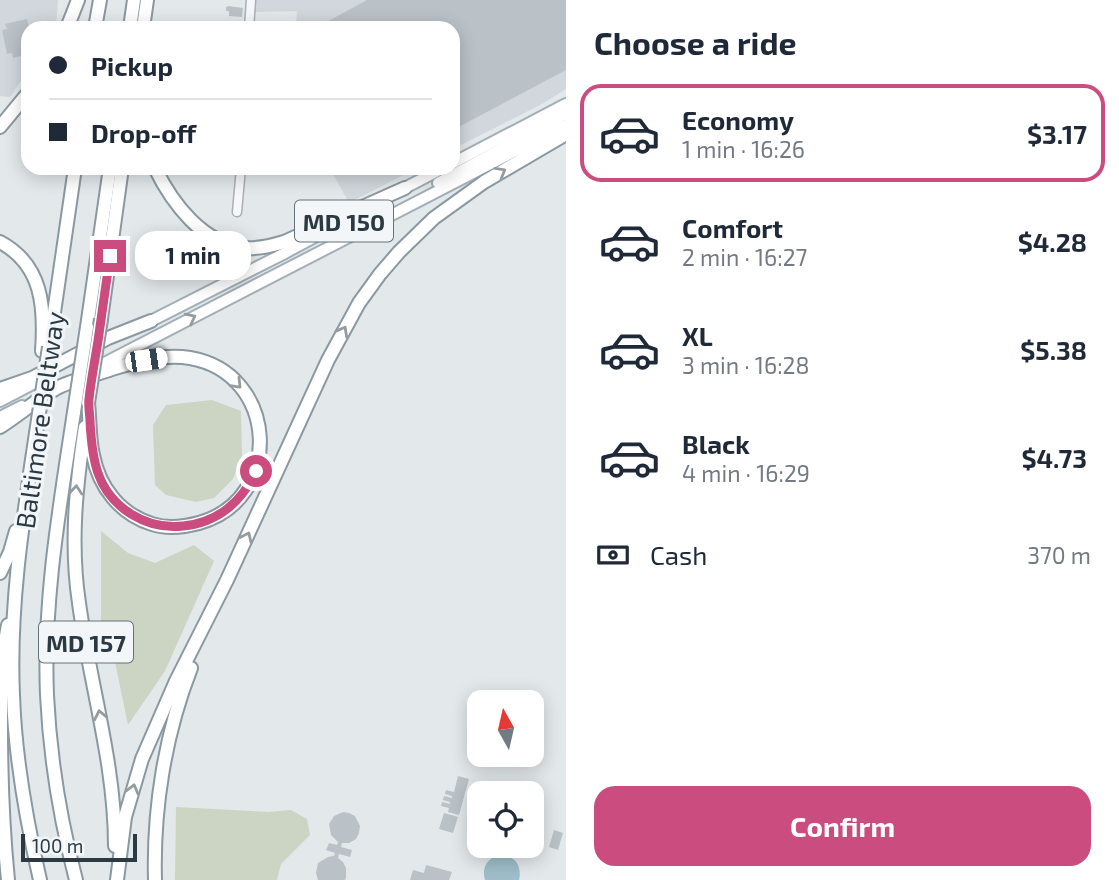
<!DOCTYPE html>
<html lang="en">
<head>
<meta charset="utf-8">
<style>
  body { margin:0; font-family:"Exo 2",sans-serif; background:#f6f6f7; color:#1f2937; height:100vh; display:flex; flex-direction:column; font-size:26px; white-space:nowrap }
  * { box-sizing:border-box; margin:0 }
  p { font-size:23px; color:#747a83 }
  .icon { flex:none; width:38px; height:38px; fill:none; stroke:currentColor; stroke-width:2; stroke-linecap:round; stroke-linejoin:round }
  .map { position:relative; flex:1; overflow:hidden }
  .details { display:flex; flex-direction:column; background:#fff; width:553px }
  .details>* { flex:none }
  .top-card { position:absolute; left:21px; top:21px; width:439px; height:154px; border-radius:21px; box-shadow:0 4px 18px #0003; display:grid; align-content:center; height:154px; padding:0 28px; background:#fff }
  .needle { width:46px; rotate:352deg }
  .controls { position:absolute; left:467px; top:690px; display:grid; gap:14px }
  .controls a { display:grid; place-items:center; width:77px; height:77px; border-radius:14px; background:#fff; box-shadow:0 4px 18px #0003; font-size:35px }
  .scale { position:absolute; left:21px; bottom:18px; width:116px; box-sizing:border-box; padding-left:7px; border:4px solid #2b3942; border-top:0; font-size:19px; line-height:24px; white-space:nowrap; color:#2b3942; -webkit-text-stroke:5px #f2f6f8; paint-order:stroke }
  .end { position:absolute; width:32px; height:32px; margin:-16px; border:9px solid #cb4c7e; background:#fff; box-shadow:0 0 0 4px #fff }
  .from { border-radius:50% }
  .bubble { position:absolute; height:49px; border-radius:21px; background:#fff; box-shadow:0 4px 18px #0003; font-size:23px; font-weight:700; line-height:49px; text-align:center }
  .car { position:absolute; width:21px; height:42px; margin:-21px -10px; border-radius:9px; box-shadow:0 0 5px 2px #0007; background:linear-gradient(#fff 24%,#345 0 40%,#fff 0 76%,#345 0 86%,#fff 0) }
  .top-card b { display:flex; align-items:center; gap:24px; height:66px; font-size:26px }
  .top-card b+b { border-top:2px solid #e0e1e3 }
  .top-card i { width:18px; height:18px; background:#1f2937 }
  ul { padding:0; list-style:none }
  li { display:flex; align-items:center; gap:21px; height:98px; margin:0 14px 10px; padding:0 14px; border:4px solid transparent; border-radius:21px }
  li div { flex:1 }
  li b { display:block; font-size:26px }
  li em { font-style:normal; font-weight:700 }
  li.active { border-color:#cb4c7e }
  li>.icon { width:63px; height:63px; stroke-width:1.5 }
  h2 { padding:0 28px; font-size:32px; line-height:84px }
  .pay { display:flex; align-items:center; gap:18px; height:77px; padding:0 28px; font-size:26px }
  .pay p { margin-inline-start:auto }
  .button { display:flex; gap:14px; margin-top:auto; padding:14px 28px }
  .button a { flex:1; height:80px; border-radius:21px; background:#cb4c7e; color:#fff; font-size:28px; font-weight:700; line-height:80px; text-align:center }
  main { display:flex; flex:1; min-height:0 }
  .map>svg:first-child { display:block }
</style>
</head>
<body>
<main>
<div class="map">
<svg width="566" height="880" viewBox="0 0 566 880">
  <rect width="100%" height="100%" fill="#e3e8eb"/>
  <g fill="#d1d7dc">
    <polygon points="0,0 58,0 56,28 28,28 28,70 10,97 0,96"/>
    <polygon points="254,0 566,0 566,89 542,104 453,149 453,28 296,28 297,11 253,12"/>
    <polygon points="330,168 417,168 349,203"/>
  </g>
  <g fill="#ccd4c4">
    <polygon points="212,400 241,411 242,456 233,479 214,498 196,502 166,495 155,485 153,425 166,405"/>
    <polygon points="101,531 128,553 155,563 194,545 214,561 165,671 128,725 115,662 101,632"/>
    <polygon points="176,807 268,812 291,810 307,819 310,835 281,864 277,880 175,880"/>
  </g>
  <path fill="#9fbec9" d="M501,854C516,857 522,866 519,880H485C481,866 488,858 501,854Z"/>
  <g fill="#bac2c7">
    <polygon points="367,0 566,0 566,70 453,130 453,28 321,28 319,26"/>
    <polygon points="229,6 243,8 242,17 229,16 229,11 226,11 226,7"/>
    <polygon points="27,19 29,28 28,54 13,58 12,53 7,54 2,30 7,29 5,24"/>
    <polygon points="458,776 469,779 459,815 448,812 449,808 441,806 442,802 450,804 450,802 443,800 444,796 452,798 452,796 445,794 446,790 454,792"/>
    <polygon points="343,812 349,813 355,816 360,826 359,833 356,839 349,843 342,843 341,847 352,850 350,857 339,854 338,858 343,862 346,868 346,878 345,880 318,880 316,873 318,863 328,857 334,856 335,853 326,850 329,843 337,845 338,842 331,835 329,824 334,816"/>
    <polygon points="444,813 458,817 453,833 439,829"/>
    <polygon points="554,830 563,833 558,850 549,847"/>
    <polygon points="426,865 452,872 449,880 410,880 413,870 424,873"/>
  </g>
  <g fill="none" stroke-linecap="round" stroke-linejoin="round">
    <defs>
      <g id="minor">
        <polyline points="249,28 251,0"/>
        <polyline points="237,212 241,168"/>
      </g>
      <g id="major">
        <polyline points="453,163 566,104"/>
        <polyline points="438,183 566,114"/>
        <polyline points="399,191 443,168"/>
        <polyline points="145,324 283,254 348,219"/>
        <polyline points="89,371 566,125"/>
        <polyline points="0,401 44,378"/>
        <polyline points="0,417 22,406"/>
      </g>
      <g id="highway">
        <polyline points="67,28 78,0"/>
        <polyline points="95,28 100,0"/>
        <polyline points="130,28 134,0"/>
        <polyline points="143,28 147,0"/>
        <polyline points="0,127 28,93"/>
        <path d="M155,168C172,203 203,245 246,248C259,249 271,246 284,242L405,188"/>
        <path d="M0,242C43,265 45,308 42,351"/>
        <polyline points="101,319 122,168"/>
        <polyline points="87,327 110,168"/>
        <polyline points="49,347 75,168"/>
        <polyline points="0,389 32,378 108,338 151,321"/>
        <path d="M74,412C60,505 43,600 47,695C50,758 60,819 76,880"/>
        <path d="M0,427C19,415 37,399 57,388C72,380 95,375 112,369C137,361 164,354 190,358C278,373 285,499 199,523C184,527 167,529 152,524C120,514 99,487 93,455C89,438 90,420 88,403"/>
        <path d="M85,427C76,486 70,544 79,603C90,685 115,763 115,846"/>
        <path d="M36,433C23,519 9,607 13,695C15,757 26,819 40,880"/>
        <polyline points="0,573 10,552 16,531"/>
        <path d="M8,625C1,659 1,693 1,728C1,779 3,830 8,880"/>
        <polyline points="117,880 125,817 142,759 176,681 227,580 328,360 359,303 380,274 399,252 434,218 484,182 566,134"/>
        <path d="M155,880C153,809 165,734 191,668"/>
      </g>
    </defs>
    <use href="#minor" stroke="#a8b0b5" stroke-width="11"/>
    <use href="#major" stroke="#a2afb6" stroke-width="14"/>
    <use href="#highway" stroke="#8a99a1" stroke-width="16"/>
    <use href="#minor" stroke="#f5f7f9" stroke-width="8"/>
    <use href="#major" stroke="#fff" stroke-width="10"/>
    <use href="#highway" stroke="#fff" stroke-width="12"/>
    <defs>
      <g id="highway-bridge">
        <polyline points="88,403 101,319"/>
        <polyline points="74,412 87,327"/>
        <polyline points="36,433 49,347"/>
      </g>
    </defs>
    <use href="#highway-bridge" stroke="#8a99a1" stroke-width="16" stroke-linecap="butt"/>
    <use href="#highway-bridge" stroke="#fff" stroke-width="12"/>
  </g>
  <defs><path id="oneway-chevron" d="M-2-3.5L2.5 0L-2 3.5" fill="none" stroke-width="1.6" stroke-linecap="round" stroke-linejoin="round" transform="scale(1.75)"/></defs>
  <g stroke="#959ca0">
    <use href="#oneway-chevron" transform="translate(501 172) rotate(-30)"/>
    <use href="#oneway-chevron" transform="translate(191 318) rotate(-27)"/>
    <use href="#oneway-chevron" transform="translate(343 331) rotate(-61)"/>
    <use href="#oneway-chevron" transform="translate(237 384) rotate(46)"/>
    <use href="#oneway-chevron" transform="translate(76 490) rotate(-85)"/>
    <use href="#oneway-chevron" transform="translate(247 537) rotate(-65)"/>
    <use href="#oneway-chevron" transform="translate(100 715) rotate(-102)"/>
    <use href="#oneway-chevron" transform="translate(133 789) rotate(-75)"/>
  </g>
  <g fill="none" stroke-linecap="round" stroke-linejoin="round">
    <path stroke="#cb4c7e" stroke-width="9" d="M110,256C106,284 102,313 98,341C95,360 91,380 89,399C88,407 90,414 90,421C92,459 96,492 131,514C147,524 164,528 183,526C217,523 242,502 256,471"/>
  </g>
  <g text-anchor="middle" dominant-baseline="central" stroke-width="6" stroke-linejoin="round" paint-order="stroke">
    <g fill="#f2f6f8" stroke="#677279" stroke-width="2">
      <rect x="295" y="200.5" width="98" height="41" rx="5"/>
      <rect x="39" y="621.5" width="94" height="41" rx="5"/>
    </g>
    <g font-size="24" font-weight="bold" fill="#2b3942">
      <text x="344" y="221">MD 150</text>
      <text x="86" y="642">MD 157</text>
    </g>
    <g font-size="26" fill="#2b3942" stroke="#f2f6f8">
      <text transform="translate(39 420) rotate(-82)">Baltimore Beltway</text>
    </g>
  </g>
</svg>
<div class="controls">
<a><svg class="needle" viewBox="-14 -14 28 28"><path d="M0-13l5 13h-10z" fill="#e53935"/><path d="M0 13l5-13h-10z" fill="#747a83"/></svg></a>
<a><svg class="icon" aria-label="locate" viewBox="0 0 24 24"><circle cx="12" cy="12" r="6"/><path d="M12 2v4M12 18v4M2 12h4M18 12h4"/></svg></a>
</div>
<div class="scale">100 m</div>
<i class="end from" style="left:256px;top:471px"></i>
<i class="end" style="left:110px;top:256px"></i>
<div class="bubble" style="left:135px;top:231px;width:116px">1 min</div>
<i class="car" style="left:146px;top:360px;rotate:82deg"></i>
<div class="top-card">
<b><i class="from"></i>Pickup</b>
<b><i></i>Drop-off</b>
</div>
</div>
<section class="details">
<h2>Choose a ride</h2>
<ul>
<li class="active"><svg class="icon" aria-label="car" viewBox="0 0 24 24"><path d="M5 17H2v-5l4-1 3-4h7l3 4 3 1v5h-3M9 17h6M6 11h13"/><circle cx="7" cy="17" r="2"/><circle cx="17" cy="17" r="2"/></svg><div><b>Economy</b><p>1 min · 16:26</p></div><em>$3.17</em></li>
<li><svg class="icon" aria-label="car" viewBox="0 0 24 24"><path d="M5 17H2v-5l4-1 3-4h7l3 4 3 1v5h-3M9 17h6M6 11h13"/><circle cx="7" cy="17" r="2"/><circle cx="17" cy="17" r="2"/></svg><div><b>Comfort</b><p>2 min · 16:27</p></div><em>$4.28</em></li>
<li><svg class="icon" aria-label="car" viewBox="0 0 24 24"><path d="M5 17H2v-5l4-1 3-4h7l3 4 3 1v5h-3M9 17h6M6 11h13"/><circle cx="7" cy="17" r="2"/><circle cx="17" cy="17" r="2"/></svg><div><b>XL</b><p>3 min · 16:28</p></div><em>$5.38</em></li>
<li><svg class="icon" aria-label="car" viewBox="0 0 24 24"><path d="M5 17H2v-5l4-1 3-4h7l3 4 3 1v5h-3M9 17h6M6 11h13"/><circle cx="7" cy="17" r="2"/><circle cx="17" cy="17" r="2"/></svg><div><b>Black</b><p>4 min · 16:29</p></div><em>$4.73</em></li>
</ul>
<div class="pay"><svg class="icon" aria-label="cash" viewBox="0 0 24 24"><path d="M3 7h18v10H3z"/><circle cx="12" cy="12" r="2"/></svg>Cash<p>370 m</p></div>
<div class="button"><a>Confirm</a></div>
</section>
</main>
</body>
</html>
